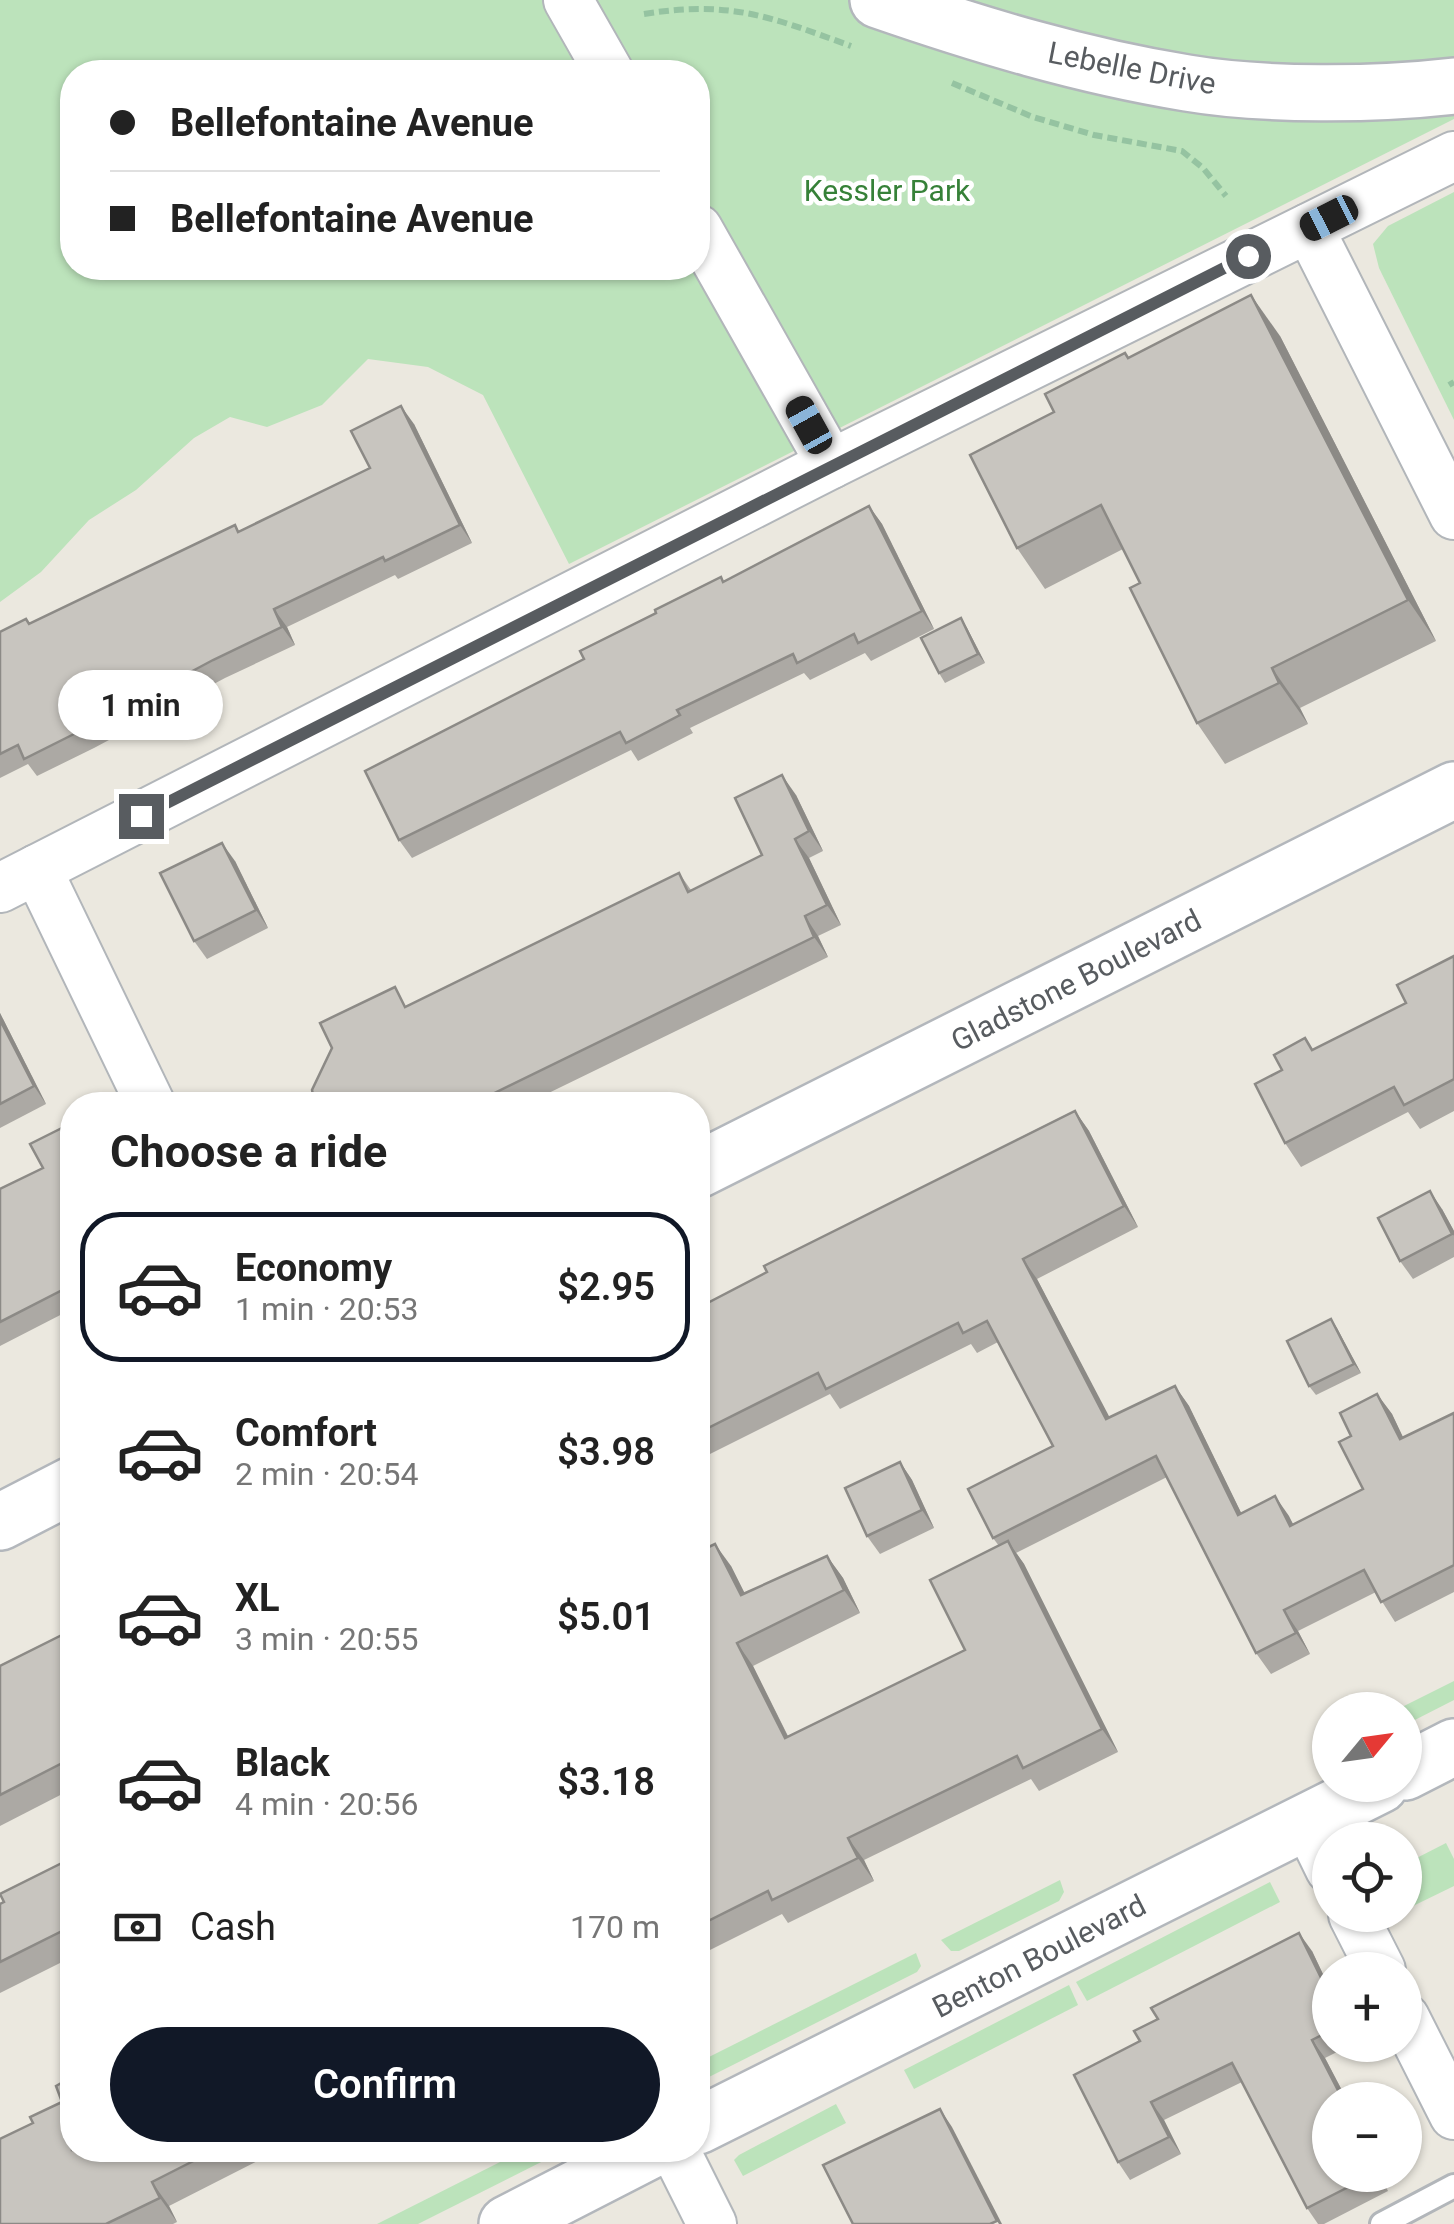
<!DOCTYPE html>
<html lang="en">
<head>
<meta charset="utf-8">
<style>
  body { margin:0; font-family:Roboto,sans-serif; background:#f2f2f2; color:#222; height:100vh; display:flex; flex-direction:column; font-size:38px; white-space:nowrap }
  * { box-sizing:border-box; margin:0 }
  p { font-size:32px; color:#767676 }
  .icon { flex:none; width:55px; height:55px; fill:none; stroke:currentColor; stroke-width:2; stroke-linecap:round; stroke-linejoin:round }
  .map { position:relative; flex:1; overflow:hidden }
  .panel { position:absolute; left:60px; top:1092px; width:650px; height:1070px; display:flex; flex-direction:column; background:#fff; border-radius:40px; box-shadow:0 2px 8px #0004 }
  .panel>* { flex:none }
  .guide { position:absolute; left:60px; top:60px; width:650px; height:220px; border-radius:40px; box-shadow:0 2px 8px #0004; display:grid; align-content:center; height:220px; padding:0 50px; background:#fff }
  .needle { width:65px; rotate:61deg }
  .controls { position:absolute; left:1312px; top:1692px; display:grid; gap:20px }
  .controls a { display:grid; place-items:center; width:110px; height:110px; border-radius:50%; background:#fff; box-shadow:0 2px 8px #0004; font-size:50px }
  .end { position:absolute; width:45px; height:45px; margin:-22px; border:12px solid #585c60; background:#fff; box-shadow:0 0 0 5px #fff }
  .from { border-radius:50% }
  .bubble { position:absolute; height:70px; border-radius:35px; background:#fff; box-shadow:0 2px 8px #0004; font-size:32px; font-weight:600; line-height:70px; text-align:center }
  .car { position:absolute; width:30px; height:60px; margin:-30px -15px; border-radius:12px; box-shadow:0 0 8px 2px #0007; background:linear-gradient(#222 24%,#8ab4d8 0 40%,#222 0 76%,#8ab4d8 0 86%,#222 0) }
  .guide b { display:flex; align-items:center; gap:35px; height:95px; font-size:38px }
  .guide b+b { border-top:2px solid #e0e0e0 }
  .guide i { width:25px; height:25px; background:#222 }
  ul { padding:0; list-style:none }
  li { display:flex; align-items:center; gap:30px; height:150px; margin:0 20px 15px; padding:0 30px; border:5px solid transparent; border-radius:40px }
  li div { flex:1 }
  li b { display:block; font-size:38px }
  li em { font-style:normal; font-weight:600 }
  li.on { border-color:#111827 }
  li>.icon { width:90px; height:90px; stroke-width:1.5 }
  h2 { padding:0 50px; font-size:45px; line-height:120px }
  .pay { display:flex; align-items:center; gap:25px; height:110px; padding:0 50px; font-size:38px }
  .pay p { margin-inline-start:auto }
  .action { display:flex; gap:20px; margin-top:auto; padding:20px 50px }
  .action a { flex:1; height:115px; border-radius:60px; background:#111827; color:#fff; font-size:40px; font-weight:600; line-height:115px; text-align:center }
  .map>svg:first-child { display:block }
</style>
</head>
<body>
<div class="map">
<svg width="1454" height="2224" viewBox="0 0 1454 2224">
  <rect width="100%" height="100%" fill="#ebe8df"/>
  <g fill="#bce3bb" fill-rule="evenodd">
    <path d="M0,0H1454V119L569,564L483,395L428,367L368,359L322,405L267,427L230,417L194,438L136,490L89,520L41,572L0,602ZM72,72H698V268H72Z"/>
    <polygon points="1454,192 1454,420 1379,268 1373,244 1388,226"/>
    <polygon points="1454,1681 1454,1700 1405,1725 1405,1710 1396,1710"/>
    <polygon points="1446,1843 1454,1859 1454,1886 1413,1906 1405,1890 1405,1864"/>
    <polygon points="1060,1880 1064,1892 1059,1901 959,1951 951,1951 941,1940"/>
    <polygon points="1270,1882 1280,1902 1087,2001 1076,1982"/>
    <polygon points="916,1953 921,1966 917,1972 709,2077 701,2061"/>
    <polygon points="1069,1985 1078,2005 914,2089 904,2070"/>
    <polygon points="836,2104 846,2123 743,2176 734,2160 739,2155"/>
    <polygon points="524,2150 565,2150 418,2224 377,2224"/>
  </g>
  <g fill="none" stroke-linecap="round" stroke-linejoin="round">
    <defs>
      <polyline id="lane" points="1382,2224 1454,2186"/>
      <g id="street">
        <polyline points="568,0 609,72"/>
        <polyline points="1309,228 1454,515"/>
        <polyline points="698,229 831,464"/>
        <polyline points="37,869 151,1105"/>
        <polyline points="0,888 831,464 1454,156"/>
        <polyline points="1307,1822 1330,1869"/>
        <polyline points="1353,1915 1381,1970"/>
        <polyline points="1405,2018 1454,2115"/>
        <polyline points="675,2150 712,2224"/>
      </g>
      <g id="secondary">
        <path d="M878,0C979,35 1082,66 1187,83C1264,96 1376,95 1454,86"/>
        <polyline points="698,1170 1454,790"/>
        <polyline points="0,1522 72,1485"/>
        <polyline points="1405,1772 1454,1747"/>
        <polyline points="698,2126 1380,1785"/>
        <polyline points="507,2224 651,2150"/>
      </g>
    </defs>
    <use href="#lane" stroke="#b2b6ba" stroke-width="28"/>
    <use href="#street" stroke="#b2b6ba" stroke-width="52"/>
    <use href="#secondary" stroke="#b3b7bc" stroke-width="60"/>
    <g stroke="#95c3a1" stroke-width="6" stroke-dasharray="10 5" stroke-linecap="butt">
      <path d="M644,14C731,0 771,17 851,46"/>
      <polyline points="952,83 1033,117 1094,135 1182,151 1203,168 1226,196"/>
      <polyline points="1449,385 1454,382"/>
    </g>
    <use href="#lane" stroke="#fff" stroke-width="22"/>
    <use href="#street" stroke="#fff" stroke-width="48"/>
    <use href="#secondary" stroke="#fff" stroke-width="55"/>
  </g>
  <g fill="#aca9a4">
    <polygon points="1280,336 1436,641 1300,708 1308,724 1225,764 1197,723 1140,583 1123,549 1045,589 1017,548 1054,412 1128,357"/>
    <polygon points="414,424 472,543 398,579 395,575 287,627 295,645 225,678 94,748 37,776 28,764 0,778 0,632 30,624 235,525 239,531 370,468"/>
    <polygon points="869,506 882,524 934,629 871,661 865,653 810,680 804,673 690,728 693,733 638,761 631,750 412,858 399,840 584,659 724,582"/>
    <polygon points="961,618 967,628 985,663 945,683 939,673"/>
    <polygon points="796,795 823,851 809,858 841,925 818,936 828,957 524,1105 315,1105 408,1006 679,873 691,890 762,855"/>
    <polygon points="235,861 268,928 207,959 194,941"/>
    <polygon points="1454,956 1454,1111 1420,1129 1408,1112 1301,1167 1285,1143 1282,1070 1313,1050 1406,1003"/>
    <polygon points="0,1013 46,1104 0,1128"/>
    <polygon points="1075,1111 1089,1131 1138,1227 1037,1279 1109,1418 1175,1386 1189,1406 1241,1513 1275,1496 1293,1524 1363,1489 1351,1436 1377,1394 1392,1414 1403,1438 1454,1413 1454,1592 1395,1622 1376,1592 1298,1631 1310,1654 1271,1674 1256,1653 1167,1477 1016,1553 1024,1564 1118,1752 1039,1791 1031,1779 864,1860 874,1881 788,1923 782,1914 698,1956 698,1552 731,1566 745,1594 827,1556 843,1578 860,1613 753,1666 788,1736 965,1650 999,1546 993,1538 1053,1446 998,1342 977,1353 971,1344 840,1409 830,1394 708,1455 698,1441 698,1308"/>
    <polygon points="72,1123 72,1309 0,1346 0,1189 43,1168"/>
    <polygon points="1442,1209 1454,1231 1454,1257 1413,1279 1400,1261"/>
    <polygon points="1331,1319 1361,1373 1316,1395 1309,1386"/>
    <polygon points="900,1462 912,1480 934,1528 880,1554 867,1536"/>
    <polygon points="72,1630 72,1789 0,1826 0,1666"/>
    <polygon points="72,1858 72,1957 0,1993 0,1904"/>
    <polygon points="1312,1951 1330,1989 1330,2045 1339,2045 1341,2050 1325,2058 1347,2100 1330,2100 1330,2175 1380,2175 1388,2191 1324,2224 1318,2224 1307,2208 1242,2082 1164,2120 1181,2154 1130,2180 1118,2162 1140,2041"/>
    <polygon points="62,2102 72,2150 279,2150 169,2206 177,2222 173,2224 0,2224 33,2123"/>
  </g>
  <g fill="#8c8a86">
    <polygon points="1251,295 1280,336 1436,641 1408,600"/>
    <polygon points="401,406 414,424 472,543 460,525"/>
    <polygon points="869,506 882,524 934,629 922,611"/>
    <polygon points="274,609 287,627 295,645 282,627"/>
    <polygon points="961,618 967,628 985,663 978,654"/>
    <polygon points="1272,668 1300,708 1308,724 1279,683"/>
    <polygon points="782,775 796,795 823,851 809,831"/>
    <polygon points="795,839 809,858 841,925 827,905"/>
    <polygon points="222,843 235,861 268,928 256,910"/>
    <polygon points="805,916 818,936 828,957 814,937"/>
    <polygon points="0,1013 46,1104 34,1086 0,1020"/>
    <polygon points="1075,1111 1089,1131 1138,1227 1124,1206"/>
    <polygon points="1430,1191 1442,1209 1454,1231 1454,1236"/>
    <polygon points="1023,1259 1037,1279 1121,1439 1106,1419"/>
    <polygon points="1331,1319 1337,1328 1361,1373 1354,1364"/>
    <polygon points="1175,1386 1189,1406 1252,1535 1238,1515"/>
    <polygon points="1377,1394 1392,1414 1414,1460 1400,1439"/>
    <polygon points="900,1462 912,1480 934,1528 922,1510"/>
    <polygon points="1275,1496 1289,1516 1304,1546 1290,1526"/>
    <polygon points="1008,1541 1024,1564 1118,1752 1102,1729"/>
    <polygon points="715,1544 731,1566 757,1618 741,1595"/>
    <polygon points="827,1556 843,1578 860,1613 844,1590"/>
    <polygon points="1284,1610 1298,1631 1310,1654 1296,1633"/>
    <polygon points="737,1643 753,1666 800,1761 785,1738"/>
    <polygon points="848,1838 864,1860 874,1881 858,1858"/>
    <polygon points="1299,1933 1312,1951 1330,1989 1330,1996"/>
    <polygon points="1312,2040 1325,2058 1347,2100 1343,2100"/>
    <polygon points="1151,2102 1164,2120 1181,2154 1169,2137"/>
    <polygon points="940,2109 952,2127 1002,2224 999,2224 997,2221"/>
    <polygon points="152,2182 169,2206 177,2222 160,2198"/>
  </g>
  <g fill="#c8c5bf" stroke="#8c8a86" stroke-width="2.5">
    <polygon points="1251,295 1408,600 1272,668 1279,683 1197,723 1130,588 1140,583 1101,505 1017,548 970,455 1054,412 1045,394 1125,353 1128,358"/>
    <polygon points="401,406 460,525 385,561 383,557 274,609 282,627 213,660 82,730 24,759 18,745 0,754 0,632 26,619 29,624 235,525 238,532 370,468 351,431"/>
    <polygon points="869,506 922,611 858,643 854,634 797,663 793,654 677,710 680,715 626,743 620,732 399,840 365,771 584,659 580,651 656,613 655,610 721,577 723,582"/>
    <polygon points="961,618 978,654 939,673 921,638"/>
    <polygon points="782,775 809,831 795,839 827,905 805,916 814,937 470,1105 315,1105 312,1090 332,1048 320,1023 395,987 405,1007 679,873 688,892 762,855 735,798"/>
    <polygon points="222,843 256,910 194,941 160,873"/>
    <polygon points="1454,956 1454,1079 1404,1105 1394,1087 1285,1143 1255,1084 1282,1070 1274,1055 1305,1038 1312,1050 1406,1003 1397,985"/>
    <polygon points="0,1020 34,1086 0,1104"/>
    <polygon points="1075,1111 1124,1206 1023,1259 1106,1419 1175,1386 1238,1515 1275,1496 1290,1526 1363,1489 1339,1442 1351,1436 1340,1413 1377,1394 1400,1439 1454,1413 1454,1565 1381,1602 1364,1570 1284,1610 1296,1633 1256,1653 1156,1456 993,1538 968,1489 1053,1446 987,1321 963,1333 958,1323 826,1389 818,1373 698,1433 698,1308 767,1272 764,1266"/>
    <polygon points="72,1123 72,1285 0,1322 0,1189 43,1168 30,1144"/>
    <polygon points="1430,1191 1452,1234 1400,1261 1378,1218"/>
    <polygon points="1331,1319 1354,1364 1309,1386 1287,1341"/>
    <polygon points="900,1462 922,1510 867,1536 845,1488"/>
    <polygon points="1008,1541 1102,1729 1023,1768 1017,1756 848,1838 858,1858 772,1900 768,1891 698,1926 698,1552 715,1544 741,1595 827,1556 844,1590 737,1643 785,1738 965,1650 930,1580"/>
    <polygon points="72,1630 72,1758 0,1795 0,1666"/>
    <polygon points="72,1858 72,1926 0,1962 0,1904 4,1902 0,1894"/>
    <polygon points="1299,1933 1330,1996 1330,2010 1320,2015 1328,2032 1312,2040 1343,2100 1330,2100 1330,2175 1372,2175 1307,2208 1232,2063 1151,2102 1169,2137 1118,2162 1074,2075 1140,2041 1134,2031 1158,2019 1151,2008"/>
    <polygon points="72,2077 72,2150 215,2150 152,2182 160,2198 106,2224 0,2224 0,2139 33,2123 30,2117 62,2102 56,2086"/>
    <polygon points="940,2109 997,2221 990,2224 853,2224 823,2165"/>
  </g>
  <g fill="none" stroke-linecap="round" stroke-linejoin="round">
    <polyline stroke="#585c60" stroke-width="12" points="141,816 1248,256"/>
  </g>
  <g text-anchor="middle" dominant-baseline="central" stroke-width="9" stroke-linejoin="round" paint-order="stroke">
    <g font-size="30" fill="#585c60" stroke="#fff">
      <text transform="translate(1132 68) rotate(11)">Lebelle Drive</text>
      <text transform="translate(1076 980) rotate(-27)">Gladstone Boulevard</text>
      <text transform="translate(1039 1956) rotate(-27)">Benton Boulevard</text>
    </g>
    <g font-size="30" fill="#368138" stroke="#fff">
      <text x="887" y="190">Kessler Park</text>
    </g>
  </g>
</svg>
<div class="controls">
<a><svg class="needle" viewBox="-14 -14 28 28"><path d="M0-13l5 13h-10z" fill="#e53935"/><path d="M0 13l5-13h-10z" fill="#767676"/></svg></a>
<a><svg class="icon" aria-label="locate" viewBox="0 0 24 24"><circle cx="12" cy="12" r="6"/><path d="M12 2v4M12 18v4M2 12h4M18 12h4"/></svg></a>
<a>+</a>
<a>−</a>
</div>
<i class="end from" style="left:1248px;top:256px"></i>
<i class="end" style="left:141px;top:816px"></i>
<div class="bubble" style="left:58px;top:670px;width:165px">1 min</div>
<i class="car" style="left:1329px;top:218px;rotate:243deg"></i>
<i class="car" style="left:809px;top:425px;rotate:331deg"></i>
<div class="guide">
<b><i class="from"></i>Bellefontaine Avenue</b>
<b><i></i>Bellefontaine Avenue</b>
</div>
<section class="panel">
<h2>Choose a ride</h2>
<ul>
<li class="on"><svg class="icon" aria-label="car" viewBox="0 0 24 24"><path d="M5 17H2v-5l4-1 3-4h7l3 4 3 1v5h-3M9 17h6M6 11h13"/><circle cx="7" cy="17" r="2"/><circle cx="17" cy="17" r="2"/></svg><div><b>Economy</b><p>1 min · 20:53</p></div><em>$2.95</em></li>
<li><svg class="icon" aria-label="car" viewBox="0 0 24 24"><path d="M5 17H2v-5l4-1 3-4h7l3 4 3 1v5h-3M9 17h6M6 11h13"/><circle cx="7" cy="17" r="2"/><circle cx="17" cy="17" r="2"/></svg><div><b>Comfort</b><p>2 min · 20:54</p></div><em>$3.98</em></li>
<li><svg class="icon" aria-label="car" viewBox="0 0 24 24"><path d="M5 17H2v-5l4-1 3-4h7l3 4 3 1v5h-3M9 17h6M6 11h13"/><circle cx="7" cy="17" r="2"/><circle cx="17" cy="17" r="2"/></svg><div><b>XL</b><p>3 min · 20:55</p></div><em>$5.01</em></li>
<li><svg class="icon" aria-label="car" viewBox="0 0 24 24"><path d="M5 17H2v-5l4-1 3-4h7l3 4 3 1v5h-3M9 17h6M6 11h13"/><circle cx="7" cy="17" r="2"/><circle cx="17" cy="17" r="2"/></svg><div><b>Black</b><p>4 min · 20:56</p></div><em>$3.18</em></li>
</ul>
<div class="pay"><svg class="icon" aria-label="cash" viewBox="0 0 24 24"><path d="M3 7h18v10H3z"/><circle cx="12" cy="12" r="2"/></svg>Cash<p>170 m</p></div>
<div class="action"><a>Confirm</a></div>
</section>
</div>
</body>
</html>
